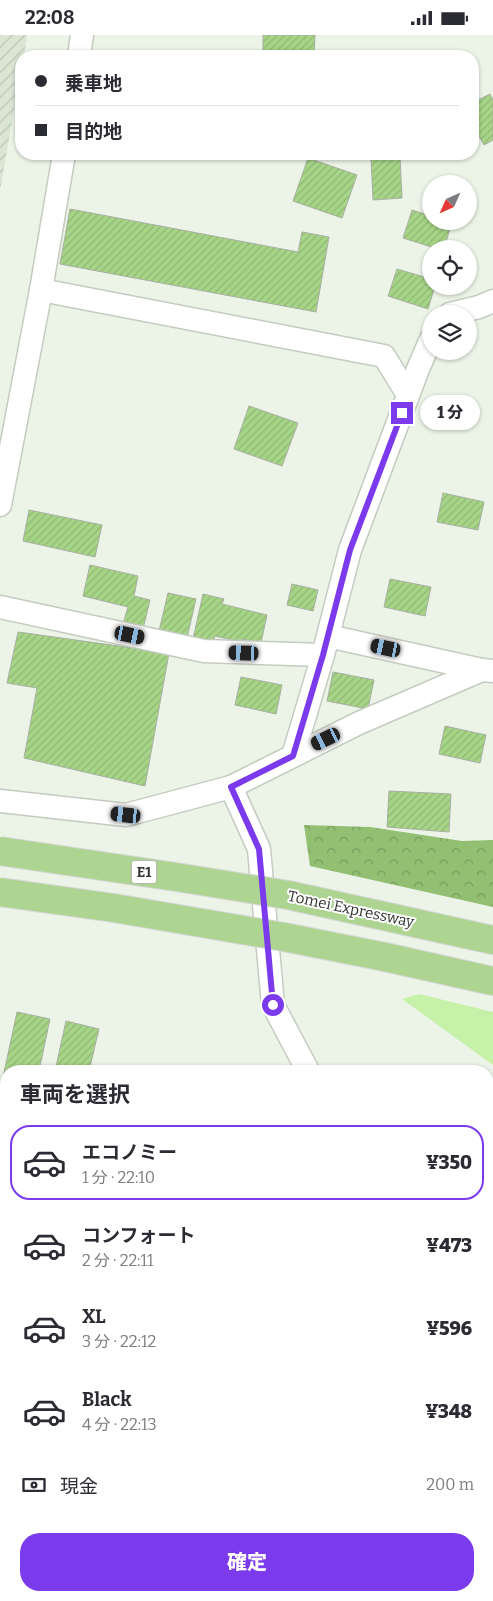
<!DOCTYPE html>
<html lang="ja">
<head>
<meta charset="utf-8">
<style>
  body { margin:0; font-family:Bitter,"Noto Sans JP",serif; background:#f2f2f3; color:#2b2b33; height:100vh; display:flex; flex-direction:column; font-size:19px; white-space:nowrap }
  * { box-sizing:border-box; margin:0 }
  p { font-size:16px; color:#7c7c81 }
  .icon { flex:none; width:28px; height:28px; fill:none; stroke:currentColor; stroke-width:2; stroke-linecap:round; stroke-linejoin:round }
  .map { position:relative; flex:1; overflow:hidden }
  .side { position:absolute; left:0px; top:1030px; width:494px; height:536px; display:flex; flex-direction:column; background:#fff; border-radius:20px 20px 0 0; box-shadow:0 1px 4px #0004 }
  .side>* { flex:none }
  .banner { position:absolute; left:15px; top:15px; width:464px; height:110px; border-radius:20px; box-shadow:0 1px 4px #0004; display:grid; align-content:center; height:110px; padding:0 20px; background:#fff }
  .needle { width:32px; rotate:225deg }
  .buttons { position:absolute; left:422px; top:140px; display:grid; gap:10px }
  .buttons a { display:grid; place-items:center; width:55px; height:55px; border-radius:50%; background:#fff; box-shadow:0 1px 4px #0004; font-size:25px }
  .end { position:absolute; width:22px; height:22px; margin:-11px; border:6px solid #7c3aed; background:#fff; box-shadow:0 0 0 2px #fff }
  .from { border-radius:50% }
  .bubble { position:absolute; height:35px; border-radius:18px; background:#fff; box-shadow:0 1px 4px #0004; font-size:16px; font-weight:800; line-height:35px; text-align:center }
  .car { position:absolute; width:15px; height:30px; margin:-15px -8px; border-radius:6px; box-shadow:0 0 4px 1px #0007; background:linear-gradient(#222 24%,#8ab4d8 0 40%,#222 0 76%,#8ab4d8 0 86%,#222 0) }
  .banner b { display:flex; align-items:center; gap:18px; height:48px; font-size:19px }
  .banner b+b { border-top:1px solid #e1e1e2 }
  .banner i { width:12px; height:12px; background:#2b2b33 }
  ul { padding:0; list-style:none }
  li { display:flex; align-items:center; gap:15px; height:75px; margin:0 10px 8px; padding:0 10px; border:2px solid transparent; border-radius:20px }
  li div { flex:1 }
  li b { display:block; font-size:19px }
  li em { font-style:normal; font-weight:800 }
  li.on { border-color:#7c3aed }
  li>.icon { width:45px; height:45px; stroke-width:1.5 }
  h2 { padding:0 20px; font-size:22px; line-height:60px }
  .pay { display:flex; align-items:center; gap:12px; height:55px; padding:0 20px; font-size:19px }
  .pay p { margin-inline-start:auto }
  .primary-button { display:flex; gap:10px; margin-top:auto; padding:10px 20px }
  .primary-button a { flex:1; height:58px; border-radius:20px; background:#7c3aed; color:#fff; font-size:20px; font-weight:800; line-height:58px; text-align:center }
  .status { display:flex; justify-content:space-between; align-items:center; height:35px; padding:0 25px; background:#fff; direction:ltr }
  .status svg { height:14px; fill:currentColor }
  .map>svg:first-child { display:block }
</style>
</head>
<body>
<div class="status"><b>22:08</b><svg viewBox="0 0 49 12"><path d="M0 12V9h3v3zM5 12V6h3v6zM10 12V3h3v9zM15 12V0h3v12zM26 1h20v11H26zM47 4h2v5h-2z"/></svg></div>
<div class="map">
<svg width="493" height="1566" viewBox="0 0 493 1566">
  <defs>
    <pattern id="industrial-furrows" width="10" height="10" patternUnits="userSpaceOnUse" patternTransform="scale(1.25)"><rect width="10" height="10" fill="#dae6d3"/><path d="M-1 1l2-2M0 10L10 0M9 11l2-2" fill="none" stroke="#bbc6b5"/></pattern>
    <pattern id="forest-crowns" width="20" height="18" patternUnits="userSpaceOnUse" patternTransform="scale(1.25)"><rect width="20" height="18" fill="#92bf72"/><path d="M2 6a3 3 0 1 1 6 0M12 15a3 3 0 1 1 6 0" fill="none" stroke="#789c5e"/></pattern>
    <pattern id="building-hatch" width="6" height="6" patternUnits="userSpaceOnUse" patternTransform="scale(1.25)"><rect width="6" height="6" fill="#a7d587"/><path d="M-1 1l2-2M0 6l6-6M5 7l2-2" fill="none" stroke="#90b775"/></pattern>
  </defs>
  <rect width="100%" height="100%" fill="#ebf4e6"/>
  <polygon fill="url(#industrial-furrows)" points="0,0 27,0 24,21 21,21 21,35 0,156"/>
  <polygon fill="#c6f1a9" points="419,959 493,977 493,1030 402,964"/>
  <polygon fill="url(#forest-crowns)" points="304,790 370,792 462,806 493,805 493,872 310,831"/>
  <g fill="url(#building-hatch)" stroke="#a7afa2">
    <polygon points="263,0 315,0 314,21 263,21"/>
    <polygon points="490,59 493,65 493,105 484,110 472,89 472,68"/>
    <polygon points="400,122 402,163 373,165 371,123"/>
    <polygon points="308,123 357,140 342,183 293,166"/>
    <polygon points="70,174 298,217 302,197 329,202 316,277 60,229"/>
    <polygon points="412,175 431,181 431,186 452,187 444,214 438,214 403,203"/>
    <polygon points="397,234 431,244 431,251 435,251 428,274 388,261"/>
    <polygon points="249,371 298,388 282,431 234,414"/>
    <polygon points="443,458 484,467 478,495 437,487"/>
    <polygon points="29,475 102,490 95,522 23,506"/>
    <polygon points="90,530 138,541 134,561 150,565 143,594 123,589 128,572 83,561"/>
    <polygon points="390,544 431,552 425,581 384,572"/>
    <polygon points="292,549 318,555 313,576 287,570"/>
    <polygon points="168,558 196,564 187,603 159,596"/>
    <polygon points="203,559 224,564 222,569 267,580 261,608 242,604 241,607 215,601 213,608 193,604"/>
    <polygon points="18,597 169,618 145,751 24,723 37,653 7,648"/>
    <polygon points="333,637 374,645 368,674 327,666"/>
    <polygon points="241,642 282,650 276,679 235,670"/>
    <polygon points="445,691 486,700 480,728 439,719"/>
    <polygon points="389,756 451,759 449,797 387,792"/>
    <polygon points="17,977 50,984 39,1036 6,1036 6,1183 0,1212 0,1056"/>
    <polygon points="66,986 99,994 89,1036 55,1036"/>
    <polygon points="6,1258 6,1293 0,1292"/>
  </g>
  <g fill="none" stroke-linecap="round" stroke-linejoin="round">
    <defs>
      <g id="minor">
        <polyline points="79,21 82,0"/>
        <polyline points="41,255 384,321 408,360"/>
        <polyline points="450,279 479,272 493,266"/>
        <polyline points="0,470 41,255 64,119"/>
        <polyline points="0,572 204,616 323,620"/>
        <polyline points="328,601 482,635"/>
        <polyline points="293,721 323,620 350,515 418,334 431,304"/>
        <polyline points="231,752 259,814 273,970 308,1036"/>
        <polyline points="0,766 126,780 231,752 359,688 482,635 493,636"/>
        <polyline points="0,1309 6,1310"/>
        <polyline points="488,1530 493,1528"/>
        <polyline points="355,1560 358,1566"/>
      </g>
      <g id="highway">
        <polyline points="288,860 493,905"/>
        <polyline points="284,902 385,922 493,946"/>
      </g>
    </defs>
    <use href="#minor" stroke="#c4ccbf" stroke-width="25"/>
    <use href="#highway" stroke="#d5d6d5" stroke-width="30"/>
    <use href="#minor" stroke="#fff" stroke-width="22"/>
    <use href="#highway" stroke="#add591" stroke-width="28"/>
    <defs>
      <g id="highway-bridge">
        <polyline points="0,816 176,842 288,860"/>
        <polyline points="0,857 114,873 284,902"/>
      </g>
    </defs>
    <use href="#highway-bridge" stroke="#d5d6d5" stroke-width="30" stroke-linecap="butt"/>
    <use href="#highway-bridge" stroke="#add591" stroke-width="28"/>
  </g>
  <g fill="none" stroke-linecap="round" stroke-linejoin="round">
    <polyline stroke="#7c3aed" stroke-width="6" points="273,970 259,814 231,752 293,721 323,620 350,515 402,378"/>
  </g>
  <g text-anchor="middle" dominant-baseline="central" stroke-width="4" stroke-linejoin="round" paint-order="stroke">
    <rect fill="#fff" stroke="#6d706c" stroke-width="1" x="131.5" y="825.5" width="25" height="23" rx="4"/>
    <g font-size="14" font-weight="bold" fill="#2f322d">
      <text x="144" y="837">E1</text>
    </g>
    <g font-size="15" fill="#2f322d" stroke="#fff">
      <text transform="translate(351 874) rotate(12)">Tomei Expressway</text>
    </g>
  </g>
</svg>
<div class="buttons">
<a><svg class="needle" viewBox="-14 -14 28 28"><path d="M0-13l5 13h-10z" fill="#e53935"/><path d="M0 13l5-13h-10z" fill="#7c7c81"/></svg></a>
<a><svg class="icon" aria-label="locate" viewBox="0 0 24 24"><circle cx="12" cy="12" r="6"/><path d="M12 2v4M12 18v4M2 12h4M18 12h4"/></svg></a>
<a><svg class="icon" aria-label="layers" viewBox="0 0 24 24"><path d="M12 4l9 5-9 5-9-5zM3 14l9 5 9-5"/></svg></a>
</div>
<i class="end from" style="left:273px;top:970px"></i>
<i class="end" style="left:402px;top:378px"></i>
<div class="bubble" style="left:420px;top:360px;width:60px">1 分</div>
<i class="car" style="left:130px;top:600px;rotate:102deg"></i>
<i class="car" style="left:386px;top:613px;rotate:282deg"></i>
<i class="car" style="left:244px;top:618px;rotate:272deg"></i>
<i class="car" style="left:326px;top:704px;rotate:244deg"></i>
<i class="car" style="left:126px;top:780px;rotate:276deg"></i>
<div class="banner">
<b><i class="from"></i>乗車地</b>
<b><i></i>目的地</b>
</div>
<section class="side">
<h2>車両を選択</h2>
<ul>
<li class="on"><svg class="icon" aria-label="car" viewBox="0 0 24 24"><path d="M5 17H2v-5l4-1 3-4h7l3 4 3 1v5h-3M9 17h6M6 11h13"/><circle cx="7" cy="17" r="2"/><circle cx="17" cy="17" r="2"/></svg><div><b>エコノミー</b><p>1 分 · 22:10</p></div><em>¥350</em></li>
<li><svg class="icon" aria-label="car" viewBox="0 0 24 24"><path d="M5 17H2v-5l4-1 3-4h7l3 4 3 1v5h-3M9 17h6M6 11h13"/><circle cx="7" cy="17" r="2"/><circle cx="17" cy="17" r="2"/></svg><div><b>コンフォート</b><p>2 分 · 22:11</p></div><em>¥473</em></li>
<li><svg class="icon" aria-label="car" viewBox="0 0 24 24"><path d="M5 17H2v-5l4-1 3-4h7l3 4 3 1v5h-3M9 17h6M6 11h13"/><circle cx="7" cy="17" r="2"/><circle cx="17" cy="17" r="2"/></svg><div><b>XL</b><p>3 分 · 22:12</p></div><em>¥596</em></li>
<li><svg class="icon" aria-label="car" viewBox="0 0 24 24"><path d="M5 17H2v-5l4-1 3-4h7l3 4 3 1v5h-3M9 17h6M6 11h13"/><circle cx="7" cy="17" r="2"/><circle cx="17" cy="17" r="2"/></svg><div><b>Black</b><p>4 分 · 22:13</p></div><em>¥348</em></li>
</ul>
<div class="pay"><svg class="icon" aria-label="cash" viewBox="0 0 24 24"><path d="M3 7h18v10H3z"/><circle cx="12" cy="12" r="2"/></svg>現金<p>200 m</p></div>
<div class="primary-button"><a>確定</a></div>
</section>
</div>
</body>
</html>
